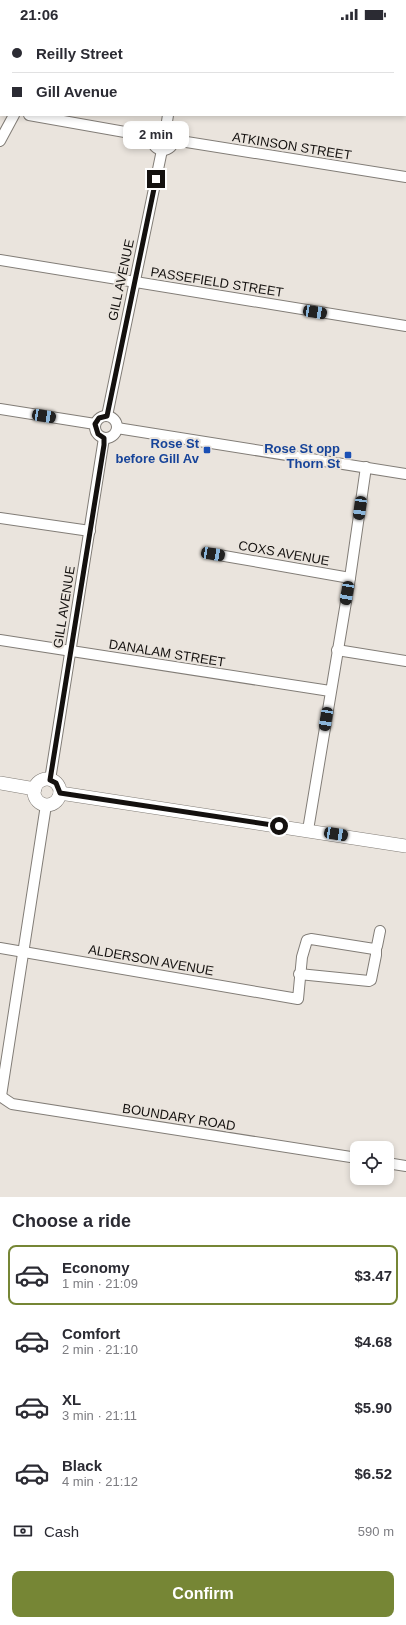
<!DOCTYPE html>
<html lang="en">
<head>
<meta charset="utf-8">
<style>
  body { margin:0; font-family:Helvetica,sans-serif; background:#f2f2f3; color:#2b2b33; height:100vh; display:flex; flex-direction:column; font-size:15px; white-space:nowrap }
  * { box-sizing:border-box; margin:0 }
  p { font-size:13px; color:#7c7c81 }
  .icon { flex:none; width:22px; height:22px; fill:none; stroke:currentColor; stroke-width:2; stroke-linecap:round; stroke-linejoin:round }
  .map { position:relative; height:1169px; overflow:hidden }
  .side { display:flex; flex-direction:column; background:#fff; flex:1 }
  .side>* { flex:none }
  .top-card { position:absolute; left:0px; top:0px; width:406px; height:88px; box-shadow:0 2px 6px #0003; display:grid; align-content:center; height:88px; padding:0 12px; background:#fff }
  .buttons { position:absolute; left:350px; top:1113px; display:grid; gap:8px }
  .buttons a { display:grid; place-items:center; width:44px; height:44px; border-radius:8px; background:#fff; box-shadow:0 2px 6px #0003; font-size:20px }
  .end { position:absolute; width:18px; height:18px; margin:-9px; border:5px solid #14110f; background:#fff; box-shadow:0 0 0 2px #fff }
  .from { border-radius:50% }
  .bubble { position:absolute; height:28px; border-radius:8px; background:#fff; box-shadow:0 2px 6px #0003; font-size:13px; font-weight:600; line-height:28px; text-align:center }
  .car { position:absolute; width:12px; height:24px; margin:-12px -6px; border-radius:5px; box-shadow:0 0 3px 1px #0007; background:linear-gradient(#222 24%,#8ab4d8 0 40%,#222 0 76%,#8ab4d8 0 86%,#222 0) }
  .top-card b { display:flex; align-items:center; gap:14px; height:38px; font-size:15px }
  .top-card b+b { border-top:1px solid #e1e1e2 }
  .top-card i { width:10px; height:10px; background:#2b2b33 }
  ul { padding:0; list-style:none }
  li { display:flex; align-items:center; gap:12px; height:60px; margin:0 8px 6px; padding:0 4px; border:2px solid transparent; border-radius:8px }
  li div { flex:1 }
  li b { display:block; font-size:15px }
  li em { font-style:normal; font-weight:600 }
  li.current { border-color:#768635 }
  li>.icon { width:36px; height:36px; stroke-width:1.5 }
  h2 { padding:0 12px; font-size:18px; line-height:48px }
  .pay { display:flex; align-items:center; gap:10px; height:44px; padding:0 12px; font-size:15px }
  .pay p { margin-inline-start:auto }
  .cta { display:flex; gap:8px; margin-top:auto; padding:8px 12px }
  .cta a { flex:1; height:46px; border-radius:8px; background:#768635; color:#fff; font-size:16px; font-weight:600; line-height:46px; text-align:center }
  .status { display:flex; justify-content:space-between; align-items:center; height:28px; padding:0 20px; background:#fff; direction:ltr }
  .status svg { height:11px; fill:currentColor }
  .map>svg:first-child { display:block }
</style>
</head>
<body>
<div class="status"><b>21:06</b><svg viewBox="0 0 49 12"><path d="M0 12V9h3v3zM5 12V6h3v6zM10 12V3h3v9zM15 12V0h3v12zM26 1h20v11H26zM47 4h2v5h-2z"/></svg></div>
<div class="map">
<svg width="406" height="1169" viewBox="0 0 406 1169">
  <rect width="100%" height="100%" fill="#eae4dd"/>
  <g fill="none" stroke-linecap="round" stroke-linejoin="round">
    <defs>
      <g id="minor">
        <polyline points="378,0 384,1"/>
        <polyline points="56,1 56,0"/>
        <polyline points="184,1 184,0"/>
        <polyline points="405,4 406,5"/>
        <polyline points="29,87 153,109"/>
        <polyline points="166,100 168,87"/>
        <circle cx="163" cy="111" r="11"/>
        <polyline points="174,112 406,149"/>
        <polyline points="0,113 14,87"/>
        <polyline points="0,232 406,298"/>
        <polyline points="0,381 95,396"/>
        <circle cx="106" cy="399" r="11"/>
        <polyline points="107,388 162,122"/>
        <polyline points="117,400 406,446"/>
        <polyline points="0,490 90,503"/>
        <polyline points="213,526 350,550"/>
        <polyline points="0,612 330,663"/>
        <polyline points="337,622 406,633"/>
        <polyline points="50,752 104,410"/>
        <polyline points="308,802 350,550 366,439"/>
        <polyline points="0,920 298,971 302,929 307,912 311,911 374,921 377,918 380,903"/>
        <polyline points="299,946 369,953 371,952 376,927 376,920"/>
        <polyline points="0,1068 12,1076 357,1130"/>
        <polyline points="1,1068 46,777"/>
        <polyline points="387,1135 406,1138"/>
      </g>
      <g id="major">
        <circle cx="47" cy="764" r="13"/>
        <polyline points="0,755 35,761"/>
        <polyline points="60,765 406,818"/>
      </g>
    </defs>
    <use href="#minor" stroke="#827d77" stroke-width="12"/>
    <use href="#major" stroke="#827d77" stroke-width="14"/>
    <use href="#minor" stroke="#fff" stroke-width="10"/>
    <use href="#major" stroke="#fff" stroke-width="13"/>
  </g>
  <g fill="none" stroke-linecap="round" stroke-linejoin="round">
    <polyline stroke="#14110f" stroke-width="5" points="156,151 107,388 99,390 95,396 98,406 104,410 104,417 50,752 56,755 60,765 279,798"/>
  </g>
  <g fill="#1a4fb4" stroke="#eae4dd" stroke-width="1.5">
    <rect x="203" y="418" width="8" height="8" rx="2"/>
    <rect x="344" y="423" width="8" height="8" rx="2"/>
  </g>
  <g text-anchor="middle" dominant-baseline="central" stroke-width="4" stroke-linejoin="round" paint-order="stroke">
    <g font-size="13" fill="#14110f" stroke="#eae4dd">
      <text transform="translate(292 118) rotate(9)">ATKINSON STREET</text>
      <text transform="translate(121 252) rotate(-78)">GILL AVENUE</text>
      <text transform="translate(217 254) rotate(9)">PASSEFIELD STREET</text>
      <text transform="translate(284 525) rotate(10)">COXS AVENUE</text>
      <text transform="translate(64 579) rotate(-81)">GILL AVENUE</text>
      <text transform="translate(167 625) rotate(9)">DANALAM STREET</text>
      <text transform="translate(151 932) rotate(10)">ALDERSON AVENUE</text>
      <text transform="translate(179 1089) rotate(9)">BOUNDARY ROAD</text>
    </g>
    <g font-size="13" font-weight="bold" fill="#164399" stroke="#eae4dd" text-anchor="end">
      <text x="199" y="415">Rose St<tspan x="199" dy="15">before Gill Av</tspan></text>
      <text x="340" y="420">Rose St opp<tspan x="340" dy="15">Thorn St</tspan></text>
    </g>
  </g>
</svg>
<div class="buttons">
<a><svg class="icon" aria-label="locate" viewBox="0 0 24 24"><circle cx="12" cy="12" r="6"/><path d="M12 2v4M12 18v4M2 12h4M18 12h4"/></svg></a>
</div>
<i class="end from" style="left:279px;top:798px"></i>
<i class="end" style="left:156px;top:151px"></i>
<div class="bubble" style="left:123px;top:93px;width:66px">2 min</div>
<i class="car" style="left:315px;top:284px;rotate:99deg"></i>
<i class="car" style="left:44px;top:388px;rotate:99deg"></i>
<i class="car" style="left:360px;top:480px;rotate:188deg"></i>
<i class="car" style="left:213px;top:526px;rotate:100deg"></i>
<i class="car" style="left:347px;top:565px;rotate:190deg"></i>
<i class="car" style="left:326px;top:691px;rotate:189deg"></i>
<i class="car" style="left:336px;top:806px;rotate:99deg"></i>
<div class="top-card">
<b><i class="from"></i>Reilly Street</b>
<b><i></i>Gill Avenue</b>
</div>
</div>
<section class="side">
<h2>Choose a ride</h2>
<ul>
<li class="current"><svg class="icon" aria-label="car" viewBox="0 0 24 24"><path d="M5 17H2v-5l4-1 3-4h7l3 4 3 1v5h-3M9 17h6M6 11h13"/><circle cx="7" cy="17" r="2"/><circle cx="17" cy="17" r="2"/></svg><div><b>Economy</b><p>1 min · 21:09</p></div><em>$3.47</em></li>
<li><svg class="icon" aria-label="car" viewBox="0 0 24 24"><path d="M5 17H2v-5l4-1 3-4h7l3 4 3 1v5h-3M9 17h6M6 11h13"/><circle cx="7" cy="17" r="2"/><circle cx="17" cy="17" r="2"/></svg><div><b>Comfort</b><p>2 min · 21:10</p></div><em>$4.68</em></li>
<li><svg class="icon" aria-label="car" viewBox="0 0 24 24"><path d="M5 17H2v-5l4-1 3-4h7l3 4 3 1v5h-3M9 17h6M6 11h13"/><circle cx="7" cy="17" r="2"/><circle cx="17" cy="17" r="2"/></svg><div><b>XL</b><p>3 min · 21:11</p></div><em>$5.90</em></li>
<li><svg class="icon" aria-label="car" viewBox="0 0 24 24"><path d="M5 17H2v-5l4-1 3-4h7l3 4 3 1v5h-3M9 17h6M6 11h13"/><circle cx="7" cy="17" r="2"/><circle cx="17" cy="17" r="2"/></svg><div><b>Black</b><p>4 min · 21:12</p></div><em>$6.52</em></li>
</ul>
<div class="pay"><svg class="icon" aria-label="cash" viewBox="0 0 24 24"><path d="M3 7h18v10H3z"/><circle cx="12" cy="12" r="2"/></svg>Cash<p>590 m</p></div>
<div class="cta"><a>Confirm</a></div>
</section>
</body>
</html>
